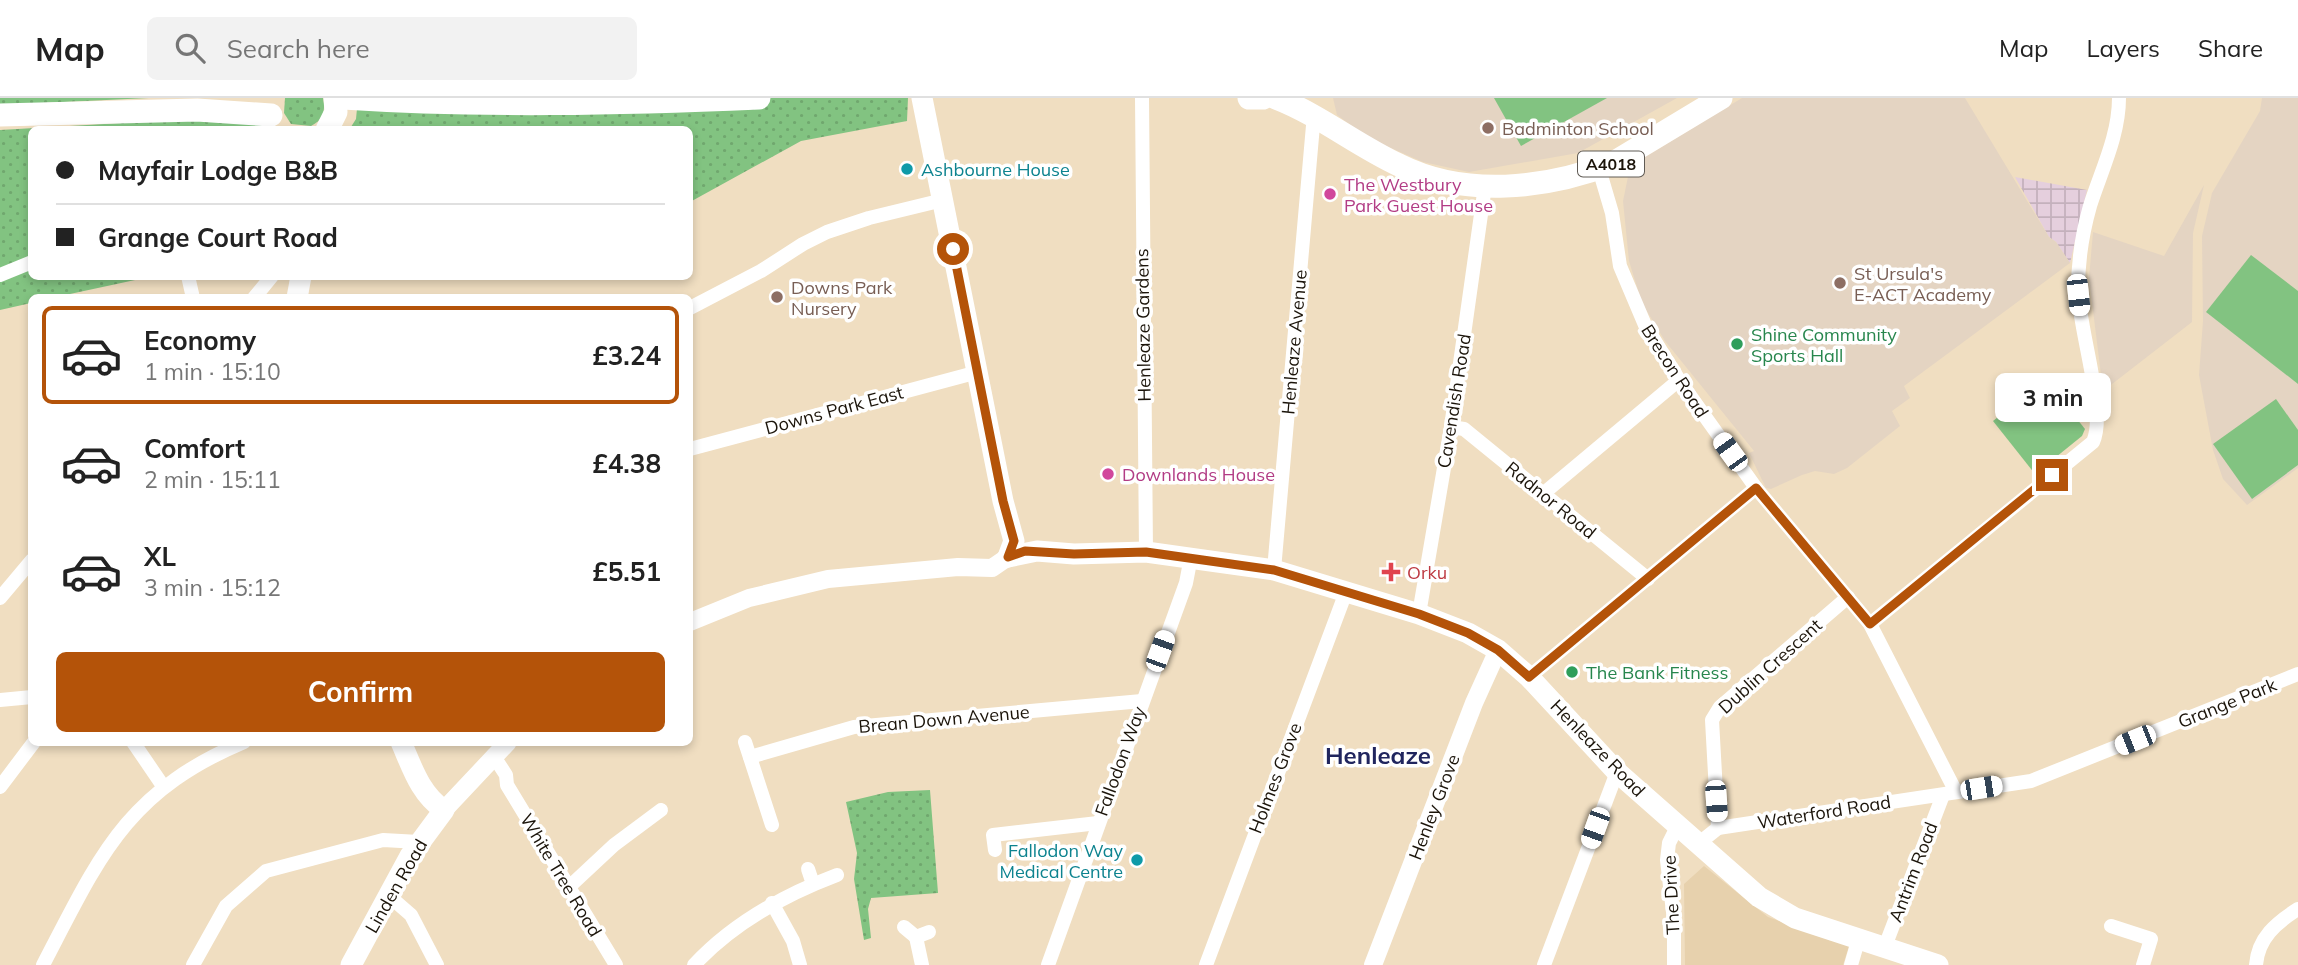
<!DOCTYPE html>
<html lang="en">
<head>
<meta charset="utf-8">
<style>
  body { margin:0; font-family:Mulish,sans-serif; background:#f2f2f2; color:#222; height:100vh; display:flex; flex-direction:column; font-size:26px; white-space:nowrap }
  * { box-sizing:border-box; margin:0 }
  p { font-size:23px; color:#767676 }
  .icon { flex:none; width:38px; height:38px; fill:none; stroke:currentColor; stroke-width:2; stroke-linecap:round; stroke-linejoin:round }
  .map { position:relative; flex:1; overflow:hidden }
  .drawer { position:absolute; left:28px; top:196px; width:665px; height:452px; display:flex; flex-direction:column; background:#fff; border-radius:10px; box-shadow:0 4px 10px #0003 }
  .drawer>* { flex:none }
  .guide { position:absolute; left:28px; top:28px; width:665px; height:154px; border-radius:10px; box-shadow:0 4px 10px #0003; display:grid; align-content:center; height:154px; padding:0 28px; background:#fff }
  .end { position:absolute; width:32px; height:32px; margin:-16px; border:9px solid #b45309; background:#fff; box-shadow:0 0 0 4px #fff }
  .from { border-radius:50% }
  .bubble { position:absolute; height:49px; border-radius:10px; background:#fff; box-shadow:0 4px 10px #0003; font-size:23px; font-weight:700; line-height:49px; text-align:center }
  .car { position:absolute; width:21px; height:42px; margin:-21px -10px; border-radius:9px; box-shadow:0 0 5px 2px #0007; background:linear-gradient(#fff 24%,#345 0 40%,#fff 0 76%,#345 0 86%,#fff 0) }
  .guide b { display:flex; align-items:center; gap:24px; height:66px; font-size:26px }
  .guide b+b { border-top:2px solid #e0e0e0 }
  .guide i { width:18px; height:18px; background:#222 }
  ul { padding:12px 0 0; list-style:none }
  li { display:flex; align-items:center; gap:21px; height:98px; margin:0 14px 10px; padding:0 14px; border:4px solid transparent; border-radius:10px }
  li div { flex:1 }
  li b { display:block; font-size:26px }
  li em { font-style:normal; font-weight:700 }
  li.selected { border-color:#b45309 }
  li>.icon { width:63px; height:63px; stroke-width:1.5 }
  .button { display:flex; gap:14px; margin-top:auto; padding:14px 28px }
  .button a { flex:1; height:80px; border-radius:10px; background:#b45309; color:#fff; font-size:28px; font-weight:700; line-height:80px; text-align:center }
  header { display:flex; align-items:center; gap:42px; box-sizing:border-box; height:98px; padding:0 35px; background:#fff; border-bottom:2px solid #e0e0e0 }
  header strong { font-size:33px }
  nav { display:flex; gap:38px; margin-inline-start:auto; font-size:24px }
  .search { width:490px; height:63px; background:#f2f2f2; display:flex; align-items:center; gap:18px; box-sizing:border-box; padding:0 24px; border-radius:10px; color:#767676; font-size:26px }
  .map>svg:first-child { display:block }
</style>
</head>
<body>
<header>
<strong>Map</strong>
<div class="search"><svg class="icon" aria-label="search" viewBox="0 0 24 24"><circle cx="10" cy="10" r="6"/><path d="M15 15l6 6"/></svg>Search here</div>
<nav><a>Map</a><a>Layers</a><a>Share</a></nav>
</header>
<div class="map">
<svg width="2298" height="867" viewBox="0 0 2298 867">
  <defs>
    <pattern id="industrial-grid" width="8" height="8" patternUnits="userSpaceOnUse" patternTransform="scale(1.75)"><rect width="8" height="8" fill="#e5cfdd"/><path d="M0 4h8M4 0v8" fill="none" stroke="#c4b1bc"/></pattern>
    <pattern id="green-dots" width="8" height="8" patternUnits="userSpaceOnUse" patternTransform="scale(1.75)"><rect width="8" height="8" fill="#82c381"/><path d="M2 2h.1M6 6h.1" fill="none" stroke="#70a76e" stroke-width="1.8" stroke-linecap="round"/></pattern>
  </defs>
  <rect width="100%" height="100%" fill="#f0dec1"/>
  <polygon fill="#e7d1ad" points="1704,768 1768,819 1849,848 1843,867 1685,867 1684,786"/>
  <polygon fill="url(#industrial-grid)" points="2015,79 2087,92 2070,165 2056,144 2049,139"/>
  <g fill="#e4d4c2">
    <polygon points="1333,0 1677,0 1578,55 1469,74 1423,64 1368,40 1337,17"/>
    <polygon points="1742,0 1965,0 2049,139 2056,144 2070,165 1904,288 1910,300 1892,313 1900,328 1847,370 1834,376 1815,373 1802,377 1771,391 1766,390 1749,355 1754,353 1665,243 1642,205 1629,163 1623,103 1629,74 1637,64"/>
    <polygon points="2262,0 2298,0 2298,370 2247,407 2223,381 2213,352 2199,277 2203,223 2202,138 2212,95 2260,13"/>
    <polygon points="2204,87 2193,135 2192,224 2103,293 2089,180 2093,134 2164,158"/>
  </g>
  <g fill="url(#green-dots)">
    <polygon points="0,0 149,0 0,7"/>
    <path d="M285,0H323C326,13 323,22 311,28L291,26L284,15Z"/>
    <polygon points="358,0 908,0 907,23 801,43 690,104 690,32 349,32 356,21"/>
    <polygon points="261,17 277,31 32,32 32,178 149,179 56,199 32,200 31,205 0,212 0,32"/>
    <polygon points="930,692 938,795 871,800 868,811 871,840 864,842 854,781 857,755 846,704 888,694"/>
  </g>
  <g fill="#82c381">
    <polygon points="1494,0 1607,0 1521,48"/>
    <polygon points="2251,157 2298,193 2298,286 2206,214"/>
    <polygon points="2045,281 2085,331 2082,338 2035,376 1993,323"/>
    <polygon points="2276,301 2298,332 2298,367 2252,401 2213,346"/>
  </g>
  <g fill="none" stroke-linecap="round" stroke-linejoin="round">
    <g stroke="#fff" stroke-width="14">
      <polyline points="1142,0 1146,454"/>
      <polyline points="1599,71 1612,115 1620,168 1645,227 1679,282 1756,390 1870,526 1956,694"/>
      <polyline points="0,177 32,164"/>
      <polyline points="188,178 193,200"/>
      <polyline points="254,200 272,178"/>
      <polyline points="690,210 761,173 803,146 827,134 869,120 943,102"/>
      <polyline points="1451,329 1464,331 1648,481"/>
      <polyline points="690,351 978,274"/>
      <polyline points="1544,395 1679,282"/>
      <polyline points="1274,472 1314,16"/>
      <polyline points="0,500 32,462"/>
      <polyline points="1419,516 1451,329 1485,88"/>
      <path d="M1870,526L2093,344C2107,314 2079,232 2078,192C2078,164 2082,136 2090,108C2101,73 2119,38 2119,0"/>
      <polyline points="1529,579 1756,390"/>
      <polyline points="0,602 32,599"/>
      <polyline points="133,644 163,688"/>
      <polyline points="745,644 772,727"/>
      <polyline points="493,657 506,677 507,687 616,867"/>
      <polyline points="750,659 854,629 1142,603"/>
      <polyline points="0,689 34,644"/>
      <polyline points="1718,730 1712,622 1720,609 1848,499"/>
      <polyline points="1698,746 1718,730 2031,683 2298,576"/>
      <polyline points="995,752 993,737 1098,725"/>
      <polyline points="808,771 813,786"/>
      <polyline points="569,789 614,747 661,712"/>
      <polyline points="388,797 411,817 437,867"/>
      <polyline points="772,805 793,843 800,867"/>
      <polyline points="2111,828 2151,841 2143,867"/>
      <polyline points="904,829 916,839 929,834"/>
      <polyline points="916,839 922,867"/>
      <polyline points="1884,851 1943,697"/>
      <path d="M43,867C99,760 125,694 244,644"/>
      <polyline points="193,867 226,808 266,773 383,742 419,744"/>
      <path d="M694,867C733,825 784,797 837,777"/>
      <polyline points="1048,867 1186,485 1191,459"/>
      <polyline points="1206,867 1346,494"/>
      <polyline points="1544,867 1617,674"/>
      <polyline points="1674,867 1674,823 1667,762 1669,745 1677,729"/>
      <polyline points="1851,867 1858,843"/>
      <path d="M2256,867C2258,840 2276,825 2298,811"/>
    </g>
    <g stroke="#fff" stroke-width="18">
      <polyline points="690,524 749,500 828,481 958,469 992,470 1008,459"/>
      <polyline points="444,712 508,644"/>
      <polyline points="1373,867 1474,605 1498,552"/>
    </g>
    <g stroke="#fff" stroke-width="21">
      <polyline points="922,0 1003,403 1014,443 1008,459"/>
      <polyline points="297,200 301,178"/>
      <polyline points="1008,459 1037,453 1074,456 1146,454 1274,472 1419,516 1468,535 1498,552 1529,579 1617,674 1759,799 1795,820 1938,867"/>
      <path d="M351,867L410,758L444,712C420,696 412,669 401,644"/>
    </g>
    <g stroke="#fff" stroke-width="23">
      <path d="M343,0C482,9 621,6 759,0"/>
      <polyline points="1249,0 1263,0"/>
      <path d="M1276,0C1320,17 1356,47 1399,67C1465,100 1546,91 1613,65L1721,0"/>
      <polyline points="0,17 197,12 271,17"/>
      <polyline points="327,32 336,14 335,0"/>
    </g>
  </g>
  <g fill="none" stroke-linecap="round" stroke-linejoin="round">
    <polyline stroke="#b45309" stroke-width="9" points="953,151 1003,403 1014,443 1008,459 1025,453 1074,456 1146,454 1274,472 1419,516 1468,535 1498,552 1529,579 1756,390 1870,526 2052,377"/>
  </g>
  <g fill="#8d6e63" stroke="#fff" stroke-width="2.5">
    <circle cx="1488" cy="30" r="7"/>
    <circle cx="1840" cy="185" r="7"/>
    <circle cx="777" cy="199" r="7"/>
  </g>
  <g fill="#0f9aa8" stroke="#fff" stroke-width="2.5">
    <circle cx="907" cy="71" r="7"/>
    <circle cx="1137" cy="762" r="7"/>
  </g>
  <g fill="#d1479c" stroke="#fff" stroke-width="2.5">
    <circle cx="1330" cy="96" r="7"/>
    <circle cx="1108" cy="376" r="7"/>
  </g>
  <g fill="#2e9e5b" stroke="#fff" stroke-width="2.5">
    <circle cx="1737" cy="246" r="7"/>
    <circle cx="1572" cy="574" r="7"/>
  </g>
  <path fill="#e0444e" stroke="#fff" stroke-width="2.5" d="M1387.5 463.5h7v7h7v7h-7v7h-7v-7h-7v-7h7z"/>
  <g text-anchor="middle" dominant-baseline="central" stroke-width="7" stroke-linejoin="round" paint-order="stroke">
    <rect fill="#fff" stroke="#5f5a54" stroke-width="2" x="1578" y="53.5" width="66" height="25" rx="5"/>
    <g font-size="16" font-weight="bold" fill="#1b140a">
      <text x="1611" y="66">A4018</text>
    </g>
    <g font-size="18" fill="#785e54" stroke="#fff" text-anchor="start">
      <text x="1502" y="30">Badminton School</text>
      <text x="1854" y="175">St Ursula's<tspan x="1854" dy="21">E-ACT Academy</tspan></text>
      <text x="791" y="189">Downs Park<tspan x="791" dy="21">Nursery</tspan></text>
    </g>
    <g font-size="18" fill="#0d838f" stroke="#fff" text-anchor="start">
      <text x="921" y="71">Ashbourne House</text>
      <text x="1123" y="752" text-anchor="end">Fallodon Way<tspan x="1123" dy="21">Medical Centre</tspan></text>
    </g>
    <g font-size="18" fill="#b23c85" stroke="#fff" text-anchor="start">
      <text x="1344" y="86">The Westbury<tspan x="1344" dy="21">Park Guest House</tspan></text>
      <text x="1122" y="376">Downlands House</text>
    </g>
    <g font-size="18" fill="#1b140a" stroke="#fff">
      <text transform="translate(1143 227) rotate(-91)">Henleaze Gardens</text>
      <text transform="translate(1294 244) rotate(-85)">Henleaze Avenue</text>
      <text transform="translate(1675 273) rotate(57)">Brecon Road</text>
      <text transform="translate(1454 303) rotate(-81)">Cavendish Road</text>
      <text transform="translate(834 312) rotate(-15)">Downs Park East</text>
      <text transform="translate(1551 402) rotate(39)">Radnor Road</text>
      <text transform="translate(1770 568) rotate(-42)">Dublin Crescent</text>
      <text transform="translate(2227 605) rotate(-22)">Grange Park</text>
      <text transform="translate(944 621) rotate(-5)">Brean Down Avenue</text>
      <text transform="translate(1598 650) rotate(46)">Henleaze Road</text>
      <text transform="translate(1120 663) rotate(-70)">Fallodon Way</text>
      <text transform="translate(1275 680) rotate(-69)">Holmes Grove</text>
      <text transform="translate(1434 709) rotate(-69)">Henley Grove</text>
      <text transform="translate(1824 714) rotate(-9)">Waterford Road</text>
      <text transform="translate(1913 774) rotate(-69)">Antrim Road</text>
      <text transform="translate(561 777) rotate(59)">White Tree Road</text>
      <text transform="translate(396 788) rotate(-60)">Linden Road</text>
      <text transform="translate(1671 797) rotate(-93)">The Drive</text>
    </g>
    <g font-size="18" fill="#27864d" stroke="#fff" text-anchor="start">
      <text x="1751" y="236">Shine Community<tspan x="1751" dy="21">Sports Hall</tspan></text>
      <text x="1586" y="574">The Bank Fitness</text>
    </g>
    <g font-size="18" fill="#be3a42" stroke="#fff" text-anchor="start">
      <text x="1407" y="474">Orku</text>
    </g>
    <g font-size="24" font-weight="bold" fill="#20255e" stroke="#fff">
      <text x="1378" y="657">Henleaze</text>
    </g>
  </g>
</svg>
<i class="end from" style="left:953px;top:151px"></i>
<i class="end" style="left:2052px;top:377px"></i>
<div class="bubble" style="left:1995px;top:275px;width:116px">3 min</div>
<i class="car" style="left:2078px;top:197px;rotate:174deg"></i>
<i class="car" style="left:1730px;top:354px;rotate:324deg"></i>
<i class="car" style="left:1160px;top:553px;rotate:20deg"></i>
<i class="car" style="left:2135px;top:642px;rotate:248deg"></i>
<i class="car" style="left:1981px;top:690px;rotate:81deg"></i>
<i class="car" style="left:1716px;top:703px;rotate:176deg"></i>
<i class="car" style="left:1595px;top:730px;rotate:200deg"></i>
<div class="guide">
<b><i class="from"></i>Mayfair Lodge B&amp;B</b>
<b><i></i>Grange Court Road</b>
</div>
<section class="drawer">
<ul>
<li class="selected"><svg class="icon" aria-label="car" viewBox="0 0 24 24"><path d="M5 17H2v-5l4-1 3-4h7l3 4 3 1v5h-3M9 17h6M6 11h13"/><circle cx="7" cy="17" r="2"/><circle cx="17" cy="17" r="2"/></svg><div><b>Economy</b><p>1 min · 15:10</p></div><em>£3.24</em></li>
<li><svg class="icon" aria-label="car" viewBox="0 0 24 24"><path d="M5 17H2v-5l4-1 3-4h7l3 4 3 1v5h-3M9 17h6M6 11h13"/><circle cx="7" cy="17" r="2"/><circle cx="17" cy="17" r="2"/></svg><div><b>Comfort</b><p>2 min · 15:11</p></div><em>£4.38</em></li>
<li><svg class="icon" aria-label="car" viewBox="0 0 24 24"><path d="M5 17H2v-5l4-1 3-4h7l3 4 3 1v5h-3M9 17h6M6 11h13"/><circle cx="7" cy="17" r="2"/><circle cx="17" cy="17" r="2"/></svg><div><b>XL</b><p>3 min · 15:12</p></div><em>£5.51</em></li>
</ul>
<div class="button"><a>Confirm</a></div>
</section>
</div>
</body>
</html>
